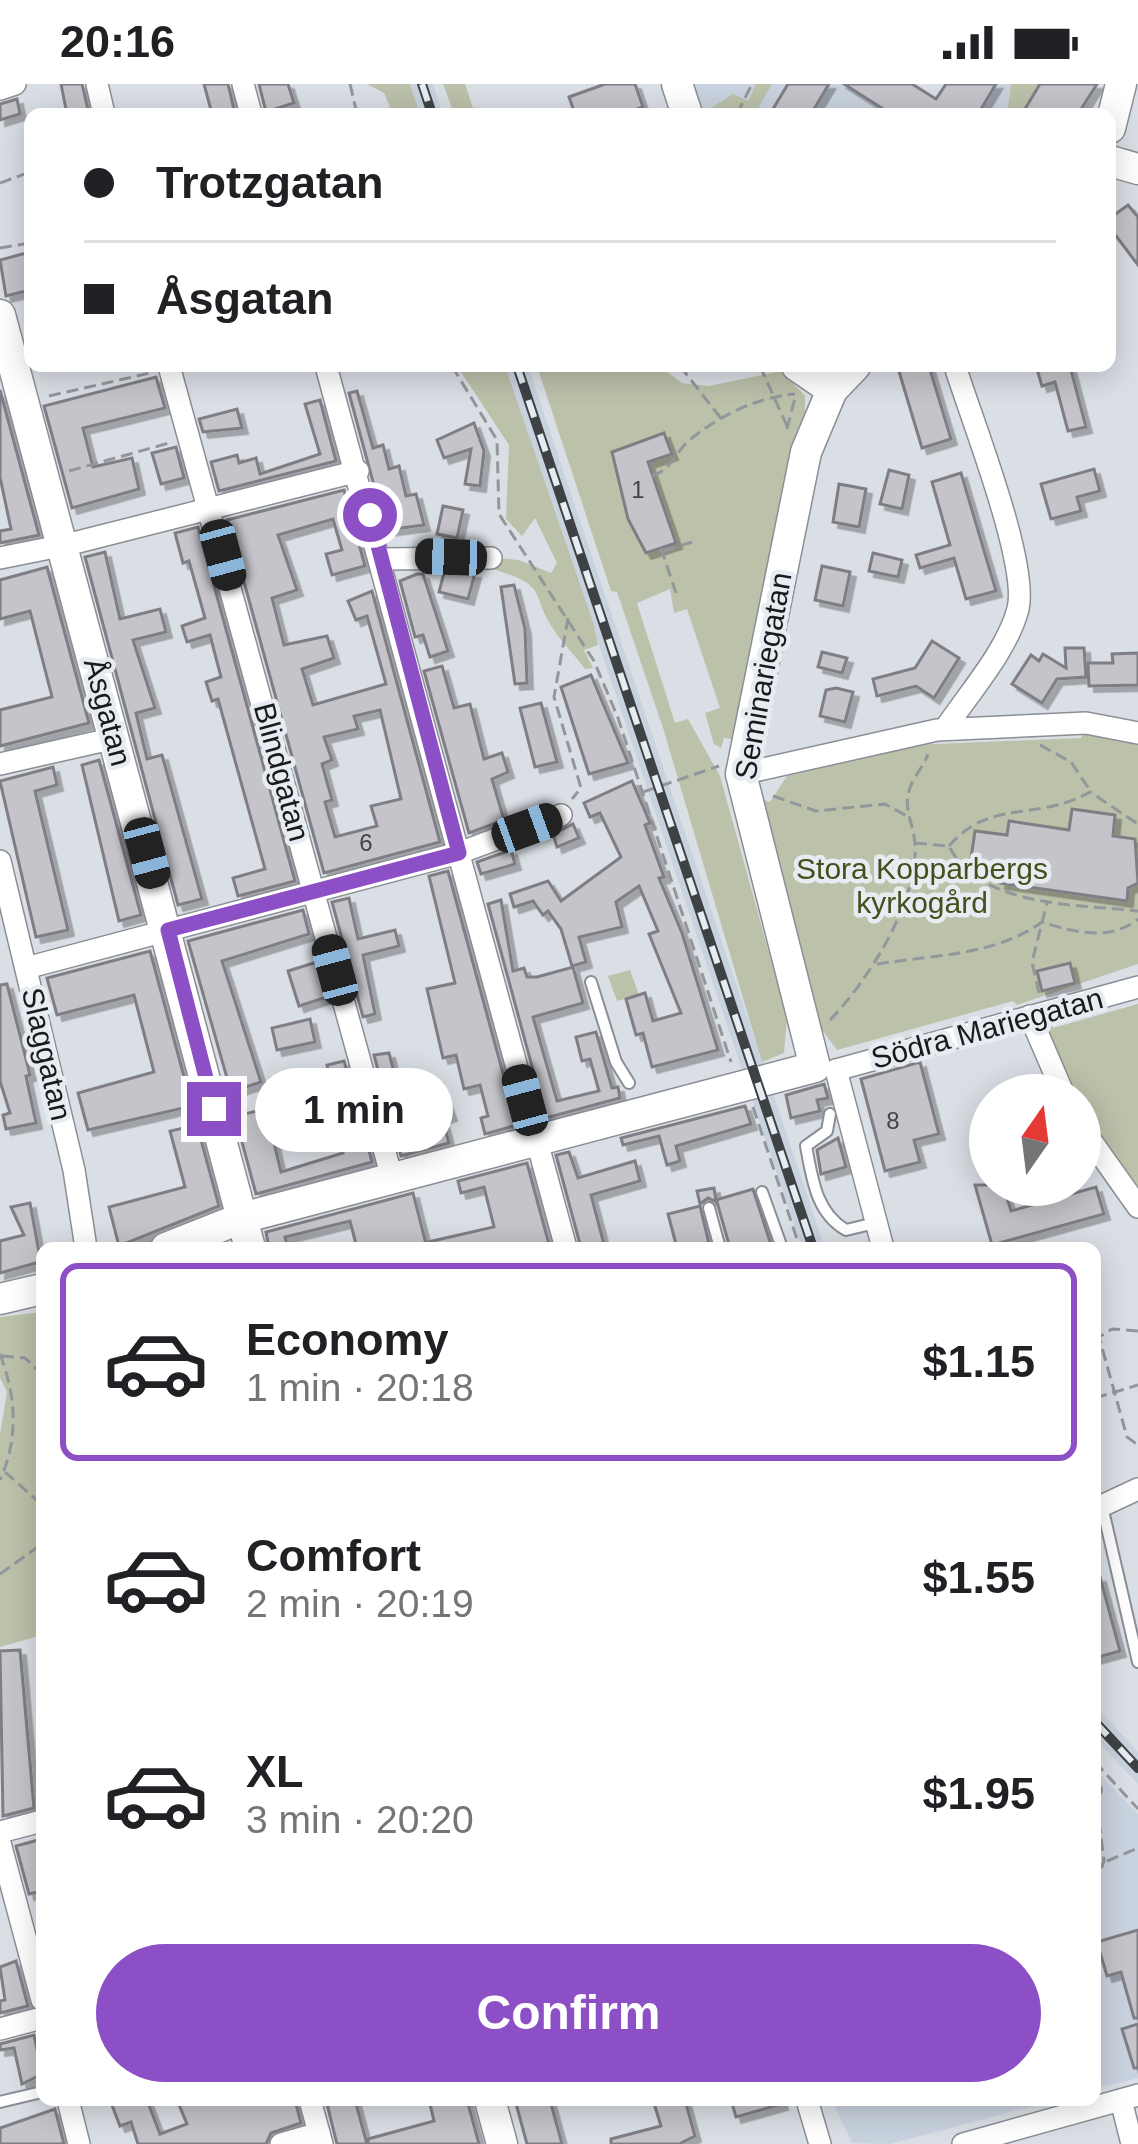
<!DOCTYPE html>
<html lang="en">
<head>
<meta charset="utf-8">
<style>
  body { margin:0; font-family:Arial,sans-serif; background:#f6f6f6; color:#202124; height:100vh; display:flex; flex-direction:column; font-size:45px; white-space:nowrap }
  * { box-sizing:border-box; margin:0 }
  p { font-size:39px; color:#757577 }
  .icon { flex:none; width:66px; height:66px; fill:none; stroke:currentColor; stroke-width:2; stroke-linecap:round; stroke-linejoin:round }
  .map { position:relative; flex:1; overflow:hidden }
  .drawer { position:absolute; left:36px; top:1158px; width:1065px; height:864px; display:flex; flex-direction:column; background:#fff; border-radius:18px; box-shadow:0 6px 30px #0003 }
  .drawer>* { flex:none }
  .hud { position:absolute; left:24px; top:24px; width:1092px; height:264px; border-radius:18px; box-shadow:0 6px 30px #0003; display:grid; align-content:center; height:264px; padding:0 60px; background:#fff }
  .needle { width:78px; rotate:14deg }
  .fabs { position:absolute; left:969px; top:990px; display:grid; gap:24px }
  .fabs a { display:grid; place-items:center; width:132px; height:132px; border-radius:50%; background:#fff; box-shadow:0 6px 30px #0003; font-size:60px }
  .end { position:absolute; width:54px; height:54px; margin:-27px; border:15px solid #8c4fc5; background:#fff; box-shadow:0 0 0 6px #fff }
  .from { border-radius:50% }
  .bubble { position:absolute; height:84px; border-radius:42px; background:#fff; box-shadow:0 6px 30px #0003; font-size:39px; font-weight:800; line-height:84px; text-align:center }
  .car { position:absolute; width:36px; height:72px; margin:-36px -18px; border-radius:15px; box-shadow:0 0 9px 3px #0007; background:linear-gradient(#222 24%,#8ab4d8 0 40%,#222 0 76%,#8ab4d8 0 86%,#222 0) }
  .hud b { display:flex; align-items:center; gap:42px; height:114px; font-size:45px }
  .hud b+b { border-top:3px solid #e0e0e0 }
  .hud i { width:30px; height:30px; background:#202124 }
  ul { padding:21px 0 0; list-style:none }
  li { display:flex; align-items:center; gap:36px; height:198px; margin:0 24px 18px; padding:0 36px; border:6px solid transparent; border-radius:18px }
  li div { flex:1 }
  li b { display:block; font-size:45px }
  li em { font-style:normal; font-weight:800 }
  li.current { border-color:#8c4fc5 }
  li>.icon { width:108px; height:108px; stroke-width:1.5 }
  .action { display:flex; gap:24px; margin-top:auto; padding:24px 60px }
  .action a { flex:1; height:138px; border-radius:72px; background:#8c4fc5; color:#fff; font-size:48px; font-weight:800; line-height:138px; text-align:center }
  .status { display:flex; justify-content:space-between; align-items:center; height:84px; padding:0 60px; background:#fff; direction:ltr }
  .status svg { height:33px; fill:currentColor }
  .map>svg:first-child { display:block }
</style>
</head>
<body>
<div class="status"><b>20:16</b><svg viewBox="0 0 49 12"><path d="M0 12V9h3v3zM5 12V6h3v6zM10 12V3h3v9zM15 12V0h3v12zM26 1h20v11H26zM47 4h2v5h-2z"/></svg></div>
<div class="map">
<svg width="1138" height="2060" viewBox="0 0 1138 2060">
  <defs>
    <filter id="shadow"><feDropShadow dx="5.5" dy="5.5" stdDeviation="0" flood-color="#0004"/></filter>
  </defs>
  <rect width="100%" height="100%" fill="#dadfe5"/>
  <g fill="#c9d3df">
    <polygon points="410,0 433,0 443,30 420,30"/>
    <polygon points="692,0 788,0 770,30 701,30"/>
    <polygon points="829,0 844,0 891,30 811,30"/>
    <polygon points="996,0 1011,0 1007,30 978,30"/>
    <polygon points="505,282 528,282 825,1164 802,1164"/>
    <polygon points="1095,1621 1138,1668 1138,1700 1095,1655"/>
    <polygon points="1095,1685 1138,1730 1138,1994 1095,2005"/>
    <polygon points="832,2016 1055,2016 890,2060 852,2059"/>
  </g>
  <g fill="#bcc1aa">
    <polygon points="367,0 410,0 420,30 393,30 384,9"/>
    <polygon points="443,0 465,0 475,30 454,30"/>
    <polygon points="756,0 772,0 755,30 701,30 733,10 748,17"/>
    <polygon points="1011,0 1040,0 1022,30 1007,30"/>
    <path d="M457,282H505L594,541L598,561L584,566L593,584L585,585C576,572 563,560 554,546C529,509 550,503 496,486L494,474L519,476L551,489L557,479L535,434L522,452L506,435L509,361Z"/>
    <polygon points="537,282 659,282 682,299 709,302 781,287 805,312 805,342 737,656 724,654 721,664 714,660 705,629 720,624 687,525 674,529 670,505 637,519 675,639 688,635 720,692 787,934 784,969 762,978 663,644 617,508 611,507"/>
    <polygon points="1084,648 1138,658 1138,880 1017,921 1013,917 837,966 817,939 756,713 770,718 787,692 912,661 1081,654"/>
    <polygon points="630,886 639,911 617,917 608,892"/>
    <polygon points="1138,920 1138,1135 1080,1059 1080,1011 1057,1011 1029,950 1051,937 1053,944"/>
    <polygon points="42,1228 42,1551 0,1563 0,1350 7,1308 0,1294 0,1233"/>
  </g>
  <g fill="#c5c4ca" stroke="#807e85" stroke-width="3" fill-rule="evenodd" filter="url(#shadow)">
    <polygon points="61,0 82,0 89,30 67,30"/>
    <polygon points="204,0 228,0 235,30 212,30"/>
    <polygon points="259,0 288,0 294,19 266,28"/>
    <polygon points="605,0 635,0 643,23 623,30 575,30 569,13"/>
    <polygon points="788,0 829,0 811,30 770,30"/>
    <polygon points="844,0 912,0 936,15 946,0 996,0 978,30 891,30"/>
    <polygon points="1040,0 1097,0 1078,30 1022,30"/>
    <polygon points="17,15 20,30 0,36 0,20"/>
    <polygon points="1128,121 1138,133 1138,181 1110,144 1110,134"/>
    <polygon points="30,168 30,206 6,212 0,176"/>
    <polygon points="907,282 929,282 951,355 922,364 898,284"/>
    <polygon points="1036,282 1070,282 1086,343 1068,347 1055,298 1042,302"/>
    <polygon points="156,293 165,324 83,344 93,383 132,374 139,405 72,424 44,322"/>
    <polygon points="0,306 39,451 0,459 0,447 11,445 0,393"/>
    <polygon points="357,307 373,364 383,361 389,385 399,382 406,412 416,410 424,441 386,446 349,309"/>
    <polygon points="320,316 336,377 219,407 211,378 237,371 239,379 256,374 260,390 320,370 305,320"/>
    <polygon points="237,325 242,344 203,348 199,335"/>
    <polygon points="474,339 484,367 480,402 465,400 471,365 444,374 437,356"/>
    <polygon points="664,349 672,370 648,378 676,459 646,469 628,435 612,368"/>
    <polygon points="176,363 184,394 161,400 152,369"/>
    <polygon points="1094,385 1100,407 1077,413 1081,427 1051,435 1041,400"/>
    <polygon points="889,386 909,391 902,425 880,420"/>
    <polygon points="961,389 996,507 966,515 954,474 920,484 916,471 950,461 932,398"/>
    <polygon points="839,400 866,405 859,443 833,438"/>
    <path d="M344,406L365,482L332,491L326,470L342,466L333,435L278,451L297,506L272,514L284,561L327,552L334,574L302,585L313,621L386,600L367,532L356,536L348,517L372,507L440,758L324,789L227,436ZM380,626L401,715L371,722L377,742L335,753L325,718L332,716L322,680L332,676L324,653L358,645L354,632Z"/>
    <polygon points="443,422 463,426 457,454 437,450"/>
    <polygon points="198,443 295,797 238,812 233,794 265,785 218,615 212,617 206,598 221,593 210,551 187,558 182,542 205,534 189,477 183,479 175,449"/>
    <polygon points="105,468 120,535 160,525 166,548 133,556 155,624 136,629 147,675 162,671 202,815 178,821 85,473"/>
    <polygon points="873,469 902,476 898,493 869,487"/>
    <polygon points="822,482 850,488 843,522 815,516"/>
    <polygon points="47,483 89,639 0,662 0,626 52,613 30,527 0,535 0,496"/>
    <polygon points="444,489 475,489 468,515 439,508"/>
    <polygon points="417,490 423,490 448,567 430,573 423,551 415,553 400,497"/>
    <polygon points="514,501 525,545 527,599 515,600 501,503"/>
    <polygon points="932,557 959,574 934,614 916,602 877,612 873,595 915,584"/>
    <polygon points="1065,564 1084,564 1086,593 1057,595 1042,619 1012,600 1031,571 1039,577 1043,570 1066,584"/>
    <polygon points="822,568 847,574 842,589 818,583"/>
    <polygon points="1138,569 1138,601 1089,602 1088,579 1113,579 1112,570"/>
    <polygon points="442,582 454,624 470,620 484,675 502,669 508,688 492,695 504,736 469,749 424,587"/>
    <polygon points="591,591 628,679 589,690 561,603"/>
    <polygon points="836,604 853,608 845,638 820,632 826,606"/>
    <polygon points="541,619 557,678 535,683 520,624"/>
    <polygon points="99,676 141,831 119,837 82,681"/>
    <polygon points="53,683 57,701 35,707 68,846 36,853 0,697"/>
    <polygon points="632,697 650,739 645,741 664,793 659,794 682,849 718,966 652,983 643,949 636,951 626,915 645,909 653,937 681,929 649,850 658,847 639,802 616,818 622,843 579,853 586,878 572,882 561,845 548,827 543,831 533,817 514,823 510,810 548,797 561,817 621,773 600,729 590,733 584,719"/>
    <polygon points="1072,725 1115,731 1113,752 1135,755 1138,799 1128,804 1127,817 1000,799 1002,786 970,781 975,747 1007,751 1009,737 1069,746"/>
    <polygon points="573,740 579,754 557,763 553,750"/>
    <polygon points="511,766 515,780 481,790 477,778"/>
    <polygon points="448,787 517,1041 485,1050 481,1034 488,1032 480,1001 464,1005 456,971 443,974 427,905 455,899 429,792"/>
    <polygon points="349,814 358,855 395,846 399,862 363,871 375,930 363,933 332,818"/>
    <polygon points="501,816 513,887 524,884 527,893 537,893 573,883 583,919 533,933 557,1017 599,1007 590,975 582,977 576,953 596,948 612,1004 618,1003 620,1014 546,1034 488,820"/>
    <polygon points="303,826 309,850 222,877 261,998 231,1008 188,857"/>
    <polygon points="150,867 192,1022 88,1046 78,1009 154,988 134,911 57,931 47,894"/>
    <polygon points="317,878 327,913 299,922 288,887"/>
    <polygon points="1070,879 1075,899 1042,907 1037,887"/>
    <polygon points="7,900 30,991 26,992 36,1039 6,1045 3,1031 10,1029 0,997 0,901"/>
    <polygon points="310,935 315,958 277,966 272,944"/>
    <polygon points="389,969 405,1030 446,1017 451,1031 442,1034 449,1059 401,1072 374,971"/>
    <polygon points="344,977 349,995 331,999 327,981"/>
    <polygon points="920,978 939,1050 914,1056 920,1078 885,1087 861,995"/>
    <polygon points="824,1000 828,1014 817,1016 820,1027 791,1034 786,1011"/>
    <polygon points="745,1022 751,1040 676,1062 680,1077 667,1081 659,1052 623,1061 621,1054"/>
    <polygon points="270,1024 277,1043 297,1037 301,1050 274,1059 281,1088 343,1069 336,1044 361,1037 372,1078 256,1110 235,1032"/>
    <polygon points="197,1041 219,1122 119,1162 109,1123 185,1103 170,1047"/>
    <polygon points="838,1054 846,1083 821,1090 817,1066"/>
    <polygon points="569,1068 578,1094 635,1077 640,1097 591,1111 605,1164 581,1164 556,1071"/>
    <polygon points="527,1079 550,1164 429,1164 428,1158 494,1143 484,1103 461,1109 458,1097"/>
    <polygon points="975,1101 1003,1101 1011,1127 1096,1103 1104,1130 992,1161"/>
    <polygon points="714,1104 716,1116 753,1105 772,1164 730,1164 717,1118 708,1114 700,1120 697,1107"/>
    <polygon points="413,1109 427,1164 357,1164 350,1137 285,1153 288,1164 269,1164 266,1148"/>
    <polygon points="30,1119 42,1185 36,1179 0,1189 0,1157 24,1151 11,1123"/>
    <polygon points="700,1122 710,1164 677,1164 668,1130"/>
    <polygon points="1095,1493 1100,1493 1120,1567 1095,1574"/>
    <polygon points="20,1566 34,1724 3,1732 0,1567"/>
    <polygon points="42,1755 42,1807 29,1810 16,1762"/>
    <polygon points="1138,1846 1138,1934 1134,1934 1121,1888 1107,1892 1097,1858"/>
    <polygon points="16,1877 28,1922 0,1929 0,1917 5,1916 0,1883"/>
    <polygon points="1138,1940 1138,1984 1134,1984 1122,1945"/>
    <polygon points="34,1951 42,1990 22,2000 14,1964 0,1966 0,1960"/>
    <polygon points="110,2016 147,2016 160,2050 187,2040 177,2016 295,2016 301,2039 271,2049 266,2060 138,2060 131,2038 120,2042"/>
    <polygon points="326,2016 355,2016 367,2060 337,2060"/>
    <polygon points="429,2016 467,2016 479,2060 368,2060 368,2055 434,2037"/>
    <polygon points="515,2016 550,2016 562,2060 527,2060"/>
    <polygon points="653,2016 685,2016 695,2052 679,2060 611,2060 611,2055 661,2042"/>
    <polygon points="731,2016 781,2016 782,2020 736,2033"/>
    <polygon points="55,2025 64,2060 0,2060 0,2044"/>
  </g>
  <g fill="none" stroke-linecap="round" stroke-linejoin="round">
    <defs>
      <g id="lane">
        <polyline points="591,898 616,978 629,999"/>
        <path d="M830,1030L827,1047L806,1062C812,1094 816,1129 846,1146L875,1139"/>
        <polyline points="762,1108 782,1164"/>
        <polyline points="709,1124 720,1164"/>
        <polyline points="1102,1422 1138,1578"/>
        <polyline points="1095,1705 1096,1706"/>
        <polyline points="0,2018 42,2008"/>
      </g>
      <g id="street">
        <polyline points="97,0 104,30"/>
        <polyline points="243,0 251,30"/>
        <polyline points="0,5 15,0"/>
        <polyline points="169,282 392,1094"/>
        <polyline points="326,282 566,1164"/>
        <polyline points="62,462 358,387"/>
        <polyline points="0,474 50,464"/>
        <polyline points="381,475 491,474"/>
        <path d="M945,645C968,610 1007,567 1018,525C1029,479 971,334 955,282"/>
        <polyline points="0,680 115,654"/>
        <polyline points="741,690 937,646 1086,639 1138,649"/>
        <polyline points="0,777 74,1086 86,1164"/>
        <polyline points="26,884 459,769 561,731"/>
        <polyline points="1030,932 1064,1011"/>
        <polyline points="836,986 1138,903"/>
        <polyline points="836,986 883,1164"/>
        <polyline points="1080,1041 1138,1123"/>
        <polyline points="1095,1425 1138,1405"/>
        <polyline points="0,1748 42,1737"/>
        <polyline points="0,1759 42,1916"/>
        <polyline points="0,1945 42,1934"/>
        <polyline points="68,2016 79,2060"/>
        <polyline points="310,2016 322,2060"/>
        <polyline points="807,2016 820,2060"/>
        <polyline points="1121,2016 1132,2060"/>
        <polyline points="281,2060 319,2049"/>
        <polyline points="963,2060 1138,2011"/>
      </g>
      <g id="secondary">
        <polyline points="677,0 687,30"/>
        <polyline points="1110,44 1121,0"/>
        <polyline points="1110,77 1138,85"/>
        <polyline points="0,231 250,1164"/>
        <polyline points="797,282 832,306"/>
        <polyline points="166,1164 242,1134 815,983 741,690 806,368 832,306 855,282"/>
        <polyline points="0,1215 42,1205"/>
        <polyline points="490,2016 502,2060"/>
      </g>
    </defs>
    <use href="#lane" stroke="#8a8f95" stroke-width="14"/>
    <use href="#street" stroke="#8a8f95" stroke-width="24"/>
    <use href="#secondary" stroke="#8a8f95" stroke-width="33"/>
    <g stroke="#93979b" stroke-width="3" stroke-dasharray="12 6" stroke-linecap="butt">
      <polyline points="350,0 357,30"/>
      <polyline points="737,30 752,0"/>
      <polyline points="0,99 30,88"/>
      <polyline points="0,164 30,159"/>
      <polyline points="452,282 497,356 499,430 594,577 618,634 731,978"/>
      <polyline points="680,282 723,337"/>
      <polyline points="760,282 787,342"/>
      <polyline points="49,312 150,289"/>
      <polyline points="787,345 795,314"/>
      <polyline points="69,387 169,359"/>
      <path d="M652,392C674,384 675,367 692,354C721,331 758,313 795,310"/>
      <polyline points="661,464 676,509"/>
      <polyline points="664,467 692,458"/>
      <polyline points="568,534 554,613 581,704 572,715"/>
      <polyline points="1040,661 1071,678 1089,705"/>
      <polyline points="643,708 719,682"/>
      <polyline points="773,712 816,727 885,720 907,732"/>
      <polyline points="915,759 948,762"/>
      <path d="M949,762C990,714 1038,738 1090,708L1138,740"/>
      <path d="M950,764C983,824 1078,820 1138,827"/>
      <path d="M877,880C932,871 995,872 1042,838C1073,848 1110,858 1138,835"/>
      <polyline points="1039,909 1032,878 1047,819"/>
      <path d="M830,936C868,897 919,816 915,760C914,740 902,724 910,704C914,692 924,682 928,670"/>
      <polyline points="753,1023 800,1164"/>
      <polyline points="1095,1238 1099,1251"/>
      <polyline points="1138,1247 1112,1245 1099,1253 1127,1353 1138,1361"/>
      <path d="M0,1270C16,1312 19,1354 0,1396"/>
      <polyline points="2,1272 25,1274 42,1290"/>
      <polyline points="1095,1314 1138,1301"/>
      <polyline points="5,1388 42,1421"/>
      <polyline points="0,1490 42,1460"/>
      <polyline points="1095,1678 1138,1725"/>
      <polyline points="1107,1777 1138,1764"/>
      <polyline points="1095,1801 1104,1777 1097,1721"/>
      <polyline points="1095,1983 1100,2001"/>
    </g>
    <use href="#lane" stroke="#fff" stroke-width="10"/>
    <use href="#street" stroke="#fff" stroke-width="21"/>
    <use href="#secondary" stroke="#fff" stroke-width="30"/>
    <defs>
      <g id="rail">
        <polyline points="422,0 432,30"/>
        <polyline points="517,282 813,1164"/>
        <polyline points="1095,1638 1138,1684"/>
      </g>
    </defs>
    <use href="#rail" stroke="#3f4245" stroke-width="10"/>
    <use href="#rail" stroke="#e7ecf2" stroke-width="6" stroke-dasharray="18" stroke-linecap="butt"/>
  </g>
  <g fill="none" stroke-linecap="round" stroke-linejoin="round">
    <polyline stroke="#8c4fc5" stroke-width="15" points="214,1025 168,846 459,769 370,431"/>
  </g>
  <g text-anchor="middle" dominant-baseline="central" stroke-width="9" stroke-linejoin="round" paint-order="stroke">
    <g font-size="24" fill="#434448">
      <text x="638" y="405">1</text>
      <text x="366" y="758">6</text>
      <text x="893" y="1036">8</text>
    </g>
    <g font-size="30" fill="#181a1c" stroke="#e7ecf2">
      <text transform="translate(763 592) rotate(-80)">Seminariegatan</text>
      <text transform="translate(108 628) rotate(75)">Åsgatan</text>
      <text transform="translate(282 688) rotate(75)">Blindgatan</text>
      <text transform="translate(987 944) rotate(-15)">Södra Mariegatan</text>
      <text transform="translate(47 970) rotate(77)">Slaggatan</text>
    </g>
    <g font-size="30" fill="#464e1c" stroke="#e7ecf2">
      <text x="922" y="784">Stora Kopparbergs<tspan x="922" dy="34">kyrkogård</tspan></text>
    </g>
  </g>
</svg>
<div class="fabs">
<a><svg class="needle" viewBox="-14 -14 28 28"><path d="M0-13l5 13h-10z" fill="#e53935"/><path d="M0 13l5-13h-10z" fill="#757577"/></svg></a>
</div>
<i class="end from" style="left:370px;top:431px"></i>
<i class="end" style="left:214px;top:1025px"></i>
<div class="bubble" style="left:255px;top:984px;width:198px">1 min</div>
<i class="car" style="left:223px;top:471px;rotate:165deg"></i>
<i class="car" style="left:451px;top:473px;rotate:272deg"></i>
<i class="car" style="left:527px;top:744px;rotate:70deg"></i>
<i class="car" style="left:147px;top:769px;rotate:165deg"></i>
<i class="car" style="left:335px;top:886px;rotate:345deg"></i>
<i class="car" style="left:525px;top:1016px;rotate:345deg"></i>
<div class="hud">
<b><i class="from"></i>Trotzgatan</b>
<b><i></i>Åsgatan</b>
</div>
<section class="drawer">
<ul>
<li class="current"><svg class="icon" aria-label="car" viewBox="0 0 24 24"><path d="M5 17H2v-5l4-1 3-4h7l3 4 3 1v5h-3M9 17h6M6 11h13"/><circle cx="7" cy="17" r="2"/><circle cx="17" cy="17" r="2"/></svg><div><b>Economy</b><p>1 min · 20:18</p></div><em>$1.15</em></li>
<li><svg class="icon" aria-label="car" viewBox="0 0 24 24"><path d="M5 17H2v-5l4-1 3-4h7l3 4 3 1v5h-3M9 17h6M6 11h13"/><circle cx="7" cy="17" r="2"/><circle cx="17" cy="17" r="2"/></svg><div><b>Comfort</b><p>2 min · 20:19</p></div><em>$1.55</em></li>
<li><svg class="icon" aria-label="car" viewBox="0 0 24 24"><path d="M5 17H2v-5l4-1 3-4h7l3 4 3 1v5h-3M9 17h6M6 11h13"/><circle cx="7" cy="17" r="2"/><circle cx="17" cy="17" r="2"/></svg><div><b>XL</b><p>3 min · 20:20</p></div><em>$1.95</em></li>
</ul>
<div class="action"><a>Confirm</a></div>
</section>
</div>
</body>
</html>
